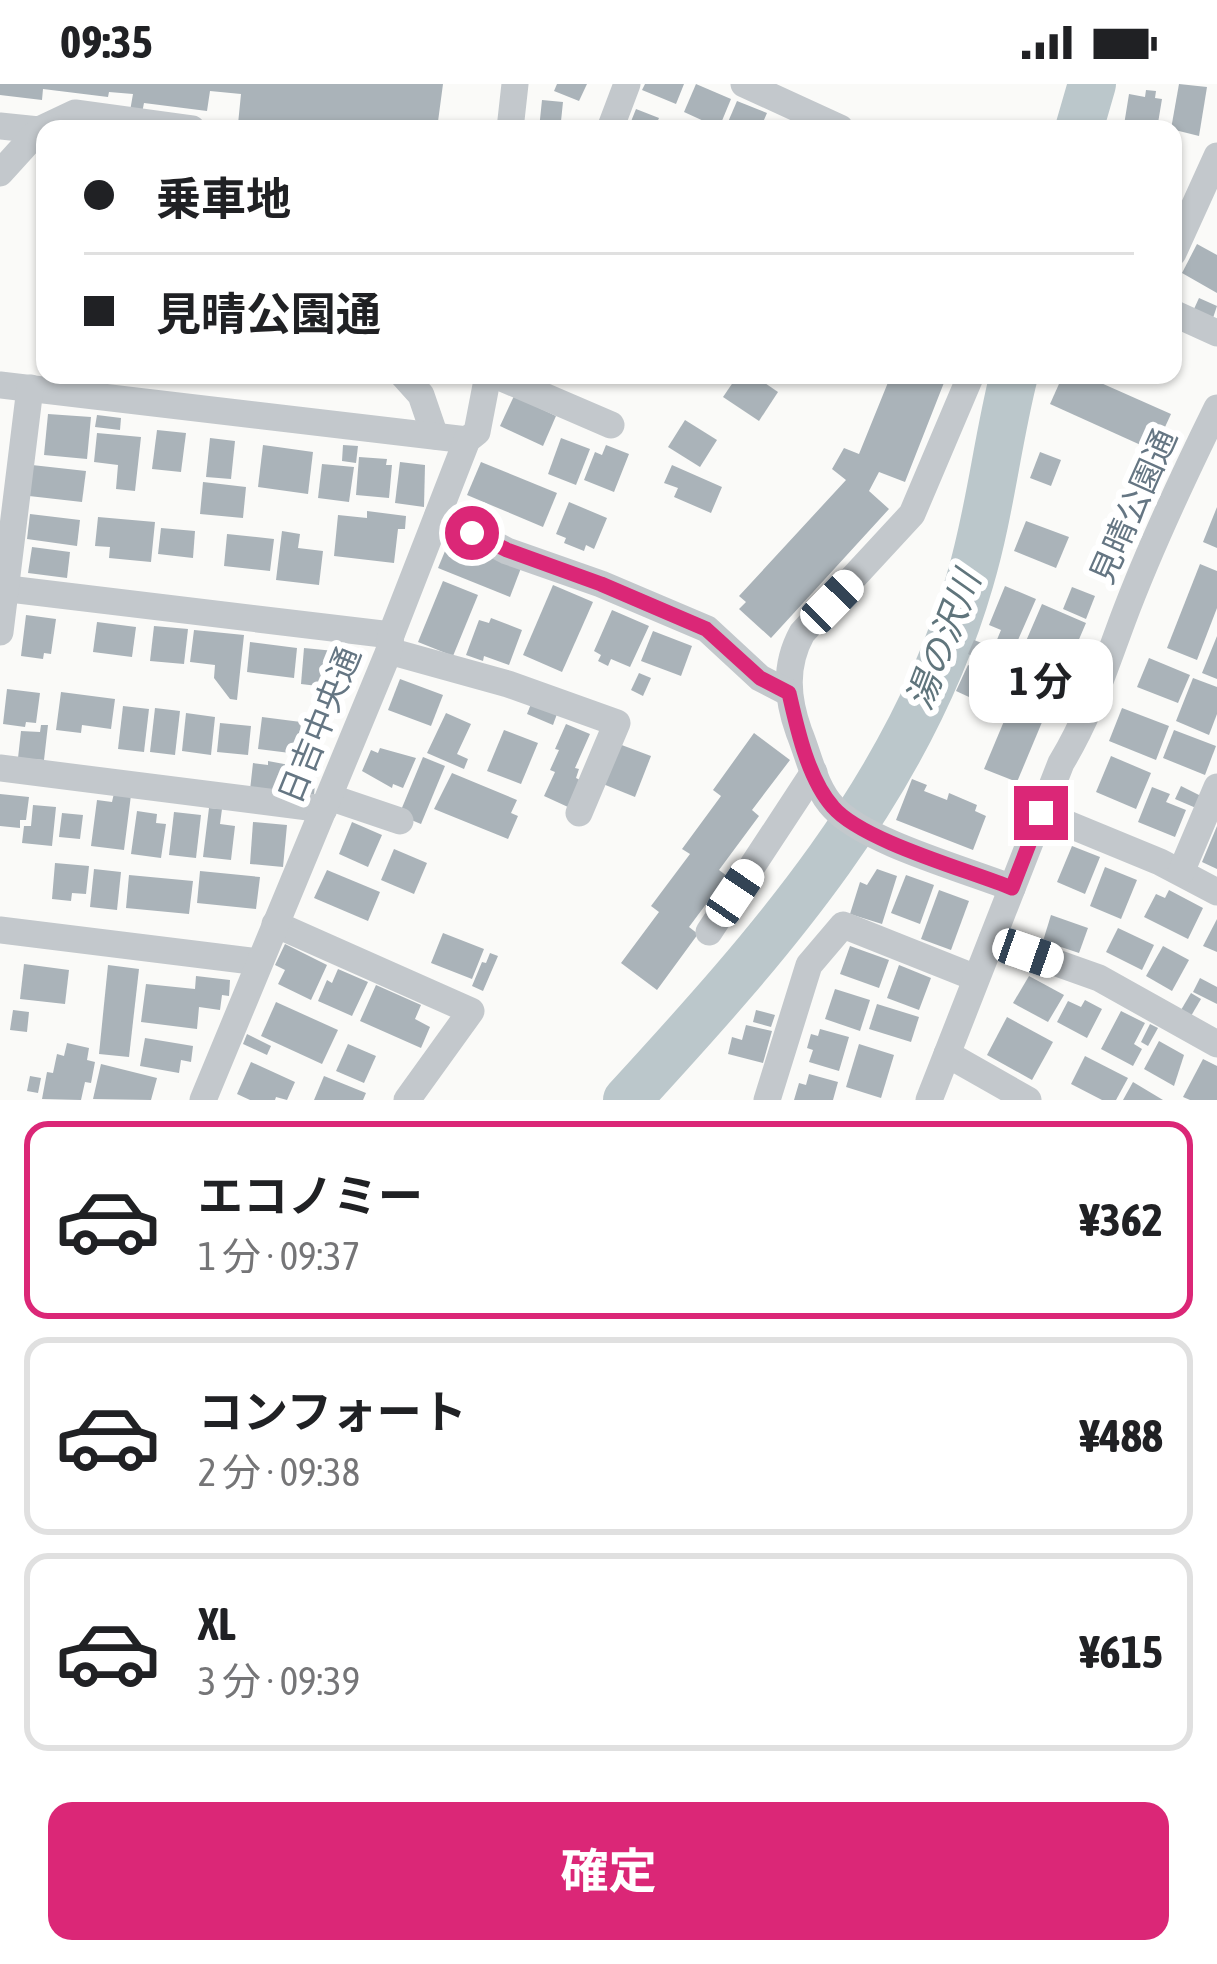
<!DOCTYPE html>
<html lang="ja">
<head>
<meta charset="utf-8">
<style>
  body { margin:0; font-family:"Asap Condensed","Noto Sans JP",sans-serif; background:#f2f2f2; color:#202124; height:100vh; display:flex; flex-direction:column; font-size:45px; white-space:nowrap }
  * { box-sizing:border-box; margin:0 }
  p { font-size:39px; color:#757577 }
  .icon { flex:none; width:66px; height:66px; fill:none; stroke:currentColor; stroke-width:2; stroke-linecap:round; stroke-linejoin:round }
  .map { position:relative; height:1016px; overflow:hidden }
  .sheet { display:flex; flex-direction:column; background:#fff; flex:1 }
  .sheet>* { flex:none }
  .banner { position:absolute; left:36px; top:36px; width:1146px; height:264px; border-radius:24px; box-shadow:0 3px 9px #0004; display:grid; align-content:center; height:264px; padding:0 48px; background:#fff }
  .end { position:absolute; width:54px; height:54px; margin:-27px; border:15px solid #db2777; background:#fff; box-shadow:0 0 0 6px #fff }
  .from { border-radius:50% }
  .bubble { position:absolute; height:84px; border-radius:24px; background:#fff; box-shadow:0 3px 9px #0004; font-size:39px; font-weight:700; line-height:84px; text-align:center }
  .car { position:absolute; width:36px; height:72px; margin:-36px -18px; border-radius:15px; box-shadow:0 0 9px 3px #0007; background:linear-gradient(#fff 24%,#345 0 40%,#fff 0 76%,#345 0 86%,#fff 0) }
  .banner b { display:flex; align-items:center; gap:42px; height:114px; font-size:45px }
  .banner b+b { border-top:3px solid #e0e0e0 }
  .banner i { width:30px; height:30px; background:#202124 }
  ul { padding:21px 0 0; list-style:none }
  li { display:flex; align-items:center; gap:36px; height:198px; margin:0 24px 18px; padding:0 24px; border:6px solid #e0e0e0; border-radius:24px }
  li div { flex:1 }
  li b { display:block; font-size:45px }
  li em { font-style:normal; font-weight:700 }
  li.current { border-color:#db2777 }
  li>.icon { width:108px; height:108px; stroke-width:1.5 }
  .cta { display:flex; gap:24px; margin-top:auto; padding:24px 48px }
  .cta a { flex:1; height:138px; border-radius:24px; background:#db2777; color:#fff; font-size:48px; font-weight:700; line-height:138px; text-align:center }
  .status { display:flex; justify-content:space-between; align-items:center; height:84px; padding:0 60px; background:#fff; direction:ltr }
  .status svg { height:33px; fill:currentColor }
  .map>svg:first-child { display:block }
</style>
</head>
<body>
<div class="status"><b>09:35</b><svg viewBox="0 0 49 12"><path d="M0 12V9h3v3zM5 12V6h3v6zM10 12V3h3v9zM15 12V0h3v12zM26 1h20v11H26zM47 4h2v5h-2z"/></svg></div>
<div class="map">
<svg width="1217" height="1016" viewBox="0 0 1217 1016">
  <rect width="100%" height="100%" fill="#fafaf8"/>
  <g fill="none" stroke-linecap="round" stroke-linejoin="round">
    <g stroke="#bbc7cb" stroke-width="48">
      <polyline points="1079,45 1092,0"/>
      <path d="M627,1016C770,860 910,704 970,496C990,429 997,358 1014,291"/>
    </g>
  </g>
  <g fill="#aab3b9">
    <polygon points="0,0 443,0 437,45 276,45 238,40 241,10 210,7 207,27 144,19 142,29 130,27 133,10 109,8 108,13 43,5 42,16 0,11"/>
    <polygon points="557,0 587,0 579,17 554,7"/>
    <polygon points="645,0 684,0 676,20 642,6"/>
    <polygon points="696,0 731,15 719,44 684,28"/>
    <polygon points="1179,0 1207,3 1199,52 1171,45"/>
    <polygon points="1146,6 1156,7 1155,14 1162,15 1157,45 1124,41 1129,10 1145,13"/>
    <polygon points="542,16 563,18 561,37 571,38 570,45 539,45"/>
    <polygon points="737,17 767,29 760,45 725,45"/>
    <polygon points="636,25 659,34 654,45 628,45"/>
    <polygon points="1197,160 1217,171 1217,209 1182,189"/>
    <polygon points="1199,214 1217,222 1213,234 1194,225"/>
    <polygon points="738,291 753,291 778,308 759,337 723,313"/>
    <polygon points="891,291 947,291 905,398 879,388 869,407 889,425 771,554 739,525 746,518 739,512 846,396 832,385 844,364 859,370"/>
    <polygon points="1063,291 1083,291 1171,330 1154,367 1050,320"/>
    <polygon points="514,312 556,332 543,362 500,342"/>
    <polygon points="48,330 91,333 87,375 44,371"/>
    <polygon points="97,331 121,334 120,346 95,343"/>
    <polygon points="685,336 717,356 700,383 668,363"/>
    <polygon points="157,346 186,349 181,388 152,385"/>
    <polygon points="97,349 141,353 135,407 116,405 118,381 94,378"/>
    <polygon points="210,354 235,357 231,395 206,393"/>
    <polygon points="561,354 590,365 576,401 548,390"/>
    <polygon points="263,361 313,368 308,410 258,403"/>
    <polygon points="343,361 358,362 356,379 342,377"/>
    <polygon points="606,361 629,370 614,408 584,396 595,368 602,371"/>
    <polygon points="1040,368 1061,376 1051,402 1030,394"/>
    <polygon points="359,373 387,375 386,381 392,381 389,414 356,411"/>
    <polygon points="400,378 425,381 424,423 395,419"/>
    <polygon points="481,378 557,409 543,443 467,411"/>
    <polygon points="322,380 354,383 349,418 318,414"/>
    <polygon points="32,381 86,387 82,418 29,412"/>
    <polygon points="672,381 722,403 711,429 674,413 678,404 664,399"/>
    <polygon points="203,398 246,403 243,434 200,430"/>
    <polygon points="569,418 607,434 594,465 586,461 584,467 564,459 566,454 556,450"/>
    <polygon points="1217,423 1217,464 1203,458"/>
    <polygon points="367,427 406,432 405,445 398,445 394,479 334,472 338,431 367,434"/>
    <polygon points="30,430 80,436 77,462 27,455"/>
    <polygon points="98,433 155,438 151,478 109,474 110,463 95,462"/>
    <polygon points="1026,437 1069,453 1056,484 1014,467"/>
    <polygon points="161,444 195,447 193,474 158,470"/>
    <polygon points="282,447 300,450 298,464 323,467 319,501 276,496"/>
    <polygon points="227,450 274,455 270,487 224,482"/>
    <polygon points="450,455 521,484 510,513 438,484"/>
    <polygon points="32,463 70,468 67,494 28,489"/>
    <polygon points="1200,480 1217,487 1217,524 1197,576 1167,564"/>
    <polygon points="443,497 478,511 453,572 418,558"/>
    <polygon points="553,501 593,518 562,588 523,571"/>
    <polygon points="1005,502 1036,515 1014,565 996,558 1001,546 989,541"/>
    <polygon points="1072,503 1095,512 1086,535 1063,525"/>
    <polygon points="1042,520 1086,539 1074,567 1065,563 1055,586 1020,571"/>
    <polygon points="612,526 649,542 630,583 611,575 608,582 598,577 601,571 594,567"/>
    <polygon points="26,531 56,535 51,570 44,569 43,575 21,572"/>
    <polygon points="491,534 522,546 509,581 484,572 483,577 466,571 479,536 489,539"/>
    <polygon points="97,538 136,543 132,573 93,568"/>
    <polygon points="154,542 188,545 184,580 150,577"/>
    <polygon points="194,546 244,551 237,616 230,615 214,594 215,581 190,578"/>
    <polygon points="653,547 692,562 681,592 641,577"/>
    <polygon points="1217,552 1217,595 1202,589"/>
    <polygon points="974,556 997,565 991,579 968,570"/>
    <polygon points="250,558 297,564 294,594 247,588"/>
    <polygon points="304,564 355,569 351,606 301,600"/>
    <polygon points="1149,574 1190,591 1178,619 1137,603"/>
    <polygon points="968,581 1006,599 995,625 956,607"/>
    <polygon points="639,589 651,594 643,612 631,606"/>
    <polygon points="1193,594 1217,603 1217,630 1209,651 1176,637"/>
    <polygon points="400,595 443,611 431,642 388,626"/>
    <polygon points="7,605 40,609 36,639 26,638 25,643 3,640"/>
    <polygon points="61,608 115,615 111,645 82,641 81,649 56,646"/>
    <polygon points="315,618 336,621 335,634 313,631"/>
    <polygon points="1012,618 1045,631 1017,698 984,685"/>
    <polygon points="531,620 557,630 553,641 527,630"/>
    <polygon points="123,622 149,625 144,668 118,665"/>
    <polygon points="155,624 180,627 175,671 150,668"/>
    <polygon points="1122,624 1169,642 1156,676 1109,657"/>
    <polygon points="186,629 215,633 211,671 182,667"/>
    <polygon points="446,629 471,640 457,670 468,675 464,685 427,669"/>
    <polygon points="262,633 301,638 298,670 258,665"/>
    <polygon points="220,639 251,642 248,671 217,668"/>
    <polygon points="566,640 590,650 575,684 579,685 576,694 580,696 568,723 544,712 555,688 550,686 559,666 555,665"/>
    <polygon points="41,641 48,641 44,676 18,674 21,647 40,648"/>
    <polygon points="504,646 538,659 521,700 487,687"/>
    <polygon points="1174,646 1216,662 1205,691 1163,674"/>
    <polygon points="754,649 790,676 752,726 759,732 719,786 727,792 689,843 698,850 657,906 621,879 659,828 651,822 690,770 682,765 721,712 713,706"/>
    <polygon points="619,660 651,672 635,713 603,700"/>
    <polygon points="380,664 416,674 403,704 393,700 392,704 362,687 371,666 378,669"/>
    <polygon points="1111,672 1151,689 1136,725 1096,708"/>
    <polygon points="423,673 445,682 421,740 399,731"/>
    <polygon points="268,677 316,686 314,712 250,706 253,679 268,681"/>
    <polygon points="452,689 517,716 511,729 518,732 508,755 434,725"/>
    <polygon points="912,695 927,701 924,707 947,716 949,709 977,721 975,727 986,732 973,766 896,736"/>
    <polygon points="1181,702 1201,712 1196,724 1175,715"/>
    <polygon points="1152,703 1170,710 1166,718 1186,726 1175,753 1138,738"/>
    <polygon points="114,709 131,711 124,766 91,762 97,716 112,718"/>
    <polygon points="0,710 29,713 26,736 20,736 20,744 0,742"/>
    <polygon points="33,721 56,723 52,762 22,759 24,742 31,742"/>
    <polygon points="209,724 222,725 220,740 235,742 231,776 203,773"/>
    <polygon points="137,727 157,730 156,739 166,740 161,774 131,770"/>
    <polygon points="174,728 201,731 196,774 169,771"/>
    <polygon points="62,729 83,731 80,755 59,753"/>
    <polygon points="253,738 287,741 283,783 250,780"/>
    <polygon points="352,738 382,751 368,783 339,770"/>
    <polygon points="1217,742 1217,785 1202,778"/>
    <polygon points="1072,762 1100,773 1085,810 1057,798"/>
    <polygon points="394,765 427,779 414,810 381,796"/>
    <polygon points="55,779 89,782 86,810 72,809 71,817 52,815"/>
    <polygon points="1105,783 1137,796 1121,835 1090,822"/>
    <polygon points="94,785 121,788 117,826 90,823"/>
    <polygon points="877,785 897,792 882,840 850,830 860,798 867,801"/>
    <polygon points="327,786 380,808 368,837 314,814"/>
    <polygon points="200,787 260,793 256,825 197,819"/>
    <polygon points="129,791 193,797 189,830 126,824"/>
    <polygon points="906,791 934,801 920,840 891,829"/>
    <polygon points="939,806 969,817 951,866 921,855"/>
    <polygon points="1169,806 1203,824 1188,855 1144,833 1156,810 1165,814"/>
    <polygon points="1051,831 1088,844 1079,869 1043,857"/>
    <polygon points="1217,835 1217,868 1203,862"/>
    <polygon points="1118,844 1154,861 1142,886 1106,868"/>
    <polygon points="443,849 484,865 472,895 431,879"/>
    <polygon points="285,860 327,881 311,916 278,900 285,886 275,881"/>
    <polygon points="850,862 889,876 879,904 840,890"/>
    <polygon points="1163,862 1189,876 1172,907 1146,892"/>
    <polygon points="490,869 498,872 483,907 472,902 482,878 486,879"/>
    <polygon points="24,880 69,886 65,920 20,915"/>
    <polygon points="108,881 139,885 129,973 99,970"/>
    <polygon points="899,881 931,894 919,926 887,914"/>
    <polygon points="338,885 368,898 352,932 318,917 327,896 332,899"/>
    <polygon points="196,892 230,896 229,912 222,911 220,926 199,923 197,945 141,938 146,900 195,905"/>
    <polygon points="1029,892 1064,911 1048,938 1013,919"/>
    <polygon points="1200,894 1217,903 1217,920 1193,908"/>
    <polygon points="376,901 421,921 415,935 430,943 421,964 360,937"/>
    <polygon points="835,905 870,916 860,947 825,935"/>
    <polygon points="1191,909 1201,915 1191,932 1181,926"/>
    <polygon points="1085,916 1102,925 1087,954 1057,938 1068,917 1081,923"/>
    <polygon points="276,918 338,946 322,980 261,952"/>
    <polygon points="877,920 919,933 911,958 869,945"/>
    <polygon points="13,926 29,928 27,948 10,946"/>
    <polygon points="756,926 775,931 771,943 753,938"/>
    <polygon points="1121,927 1145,939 1134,960 1142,965 1133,982 1101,965"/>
    <polygon points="1007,933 1053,958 1032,996 987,971"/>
    <polygon points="1150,940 1158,944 1148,962 1141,958"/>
    <polygon points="746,941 772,947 763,979 728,970 732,953 742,956"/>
    <polygon points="820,945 849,953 839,987 809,978 813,966 807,964 811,950 818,952"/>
    <polygon points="247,950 271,962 267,971 243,960"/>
    <polygon points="145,954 193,962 191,978 181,976 179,989 140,982"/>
    <polygon points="1159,957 1184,971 1174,1002 1144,985"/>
    <polygon points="67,959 89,964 87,976 95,978 91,999 85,998 81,1016 42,1015 47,988 53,989 57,970 64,972"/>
    <polygon points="348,960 376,972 364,999 336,987"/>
    <polygon points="859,960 894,971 881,1014 846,1003"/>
    <polygon points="1085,972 1128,994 1116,1016 1102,1016 1071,1000"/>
    <polygon points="1203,975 1217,982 1217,1016 1190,1016 1183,1013"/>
    <polygon points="251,978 295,998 287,1016 276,1013 275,1016 250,1016 237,1010"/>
    <polygon points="101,980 157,994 151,1016 93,1015"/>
    <polygon points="809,990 838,998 833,1016 794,1016 799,999 806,1001"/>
    <polygon points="30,992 41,994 38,1009 27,1007"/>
    <polygon points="324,992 366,1009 363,1016 314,1016"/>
    <polygon points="1133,998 1163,1016 1123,1016"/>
  </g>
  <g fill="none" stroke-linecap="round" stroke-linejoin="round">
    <g stroke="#c3c8cc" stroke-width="27">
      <polyline points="744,0 840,44"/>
      <polyline points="0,42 39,46 75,29 192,45"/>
      <polyline points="510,45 515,0"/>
      <polyline points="610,45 627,0"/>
      <polyline points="0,89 39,46"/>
      <polyline points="1173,169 1217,72"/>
      <polyline points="1173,229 1217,249"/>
      <polyline points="403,291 421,311 435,352"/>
      <polyline points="495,291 611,341"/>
      <path d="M971,291L912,430L802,549C784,582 787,614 799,648C809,672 815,705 834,724C865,758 967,786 1012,804"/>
      <polyline points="0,301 467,356"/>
      <polyline points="438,431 507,467 601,500 707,545 760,594 789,609"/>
      <polyline points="0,504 391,551"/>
      <polyline points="0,548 30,304"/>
      <polyline points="389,567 508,600 617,639 579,729"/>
      <polyline points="0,684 324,725"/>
      <polyline points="329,713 400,737"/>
      <polyline points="1041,729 1160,778 1217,808"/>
      <polyline points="1181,788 1217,703"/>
      <polyline points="275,840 471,927 407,1016"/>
      <polyline points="0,846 259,878"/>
      <polyline points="709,848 814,688"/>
      <polyline points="992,856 1099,894 1217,960"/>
      <polyline points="947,970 1028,1016"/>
      <polyline points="203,1016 389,567 391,551 467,356 477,348 488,291"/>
      <polyline points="767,1016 809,881 843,841 976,894"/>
      <path d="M929,1016L1061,679C1089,633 1104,586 1123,535C1150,463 1183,393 1217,324"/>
    </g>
  </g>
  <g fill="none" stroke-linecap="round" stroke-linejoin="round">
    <path stroke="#db2777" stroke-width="15" d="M472,449L507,466L601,500L706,545L760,594L789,609C797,644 808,695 833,723C862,757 968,786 1012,804L1041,729"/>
  </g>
  <g text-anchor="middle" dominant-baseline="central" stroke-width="12" stroke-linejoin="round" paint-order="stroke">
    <g font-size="33" fill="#657683" stroke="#fff">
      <text transform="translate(1133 422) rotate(-66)">見晴公園通</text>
      <text transform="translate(319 641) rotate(-68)">日吉中央通</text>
    </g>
    <g font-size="36" font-style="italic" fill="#60757c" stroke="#fff">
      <text transform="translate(943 556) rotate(-69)">湯の沢川</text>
    </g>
  </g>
</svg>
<i class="end from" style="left:472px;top:449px"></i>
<i class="end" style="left:1041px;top:729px"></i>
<div class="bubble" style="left:969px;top:555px;width:144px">1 分</div>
<i class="car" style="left:832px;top:518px;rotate:44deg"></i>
<i class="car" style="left:735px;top:809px;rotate:34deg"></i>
<i class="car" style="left:1028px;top:869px;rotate:109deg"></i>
<div class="banner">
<b><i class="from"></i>乗車地</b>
<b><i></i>見晴公園通</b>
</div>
</div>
<section class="sheet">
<ul>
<li class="current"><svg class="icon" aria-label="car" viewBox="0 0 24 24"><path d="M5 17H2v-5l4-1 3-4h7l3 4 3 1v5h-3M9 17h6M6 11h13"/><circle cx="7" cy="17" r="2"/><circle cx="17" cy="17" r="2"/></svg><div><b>エコノミー</b><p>1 分 · 09:37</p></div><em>¥362</em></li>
<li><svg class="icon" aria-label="car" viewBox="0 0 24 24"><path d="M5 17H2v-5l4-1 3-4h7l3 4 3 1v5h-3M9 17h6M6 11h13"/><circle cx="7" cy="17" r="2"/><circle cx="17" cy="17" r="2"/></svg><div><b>コンフォート</b><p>2 分 · 09:38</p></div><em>¥488</em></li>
<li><svg class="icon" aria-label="car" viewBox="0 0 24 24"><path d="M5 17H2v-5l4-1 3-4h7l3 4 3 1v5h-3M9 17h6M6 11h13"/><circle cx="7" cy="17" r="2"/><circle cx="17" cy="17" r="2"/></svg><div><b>XL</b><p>3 分 · 09:39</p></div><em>¥615</em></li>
</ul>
<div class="cta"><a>確定</a></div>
</section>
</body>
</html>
